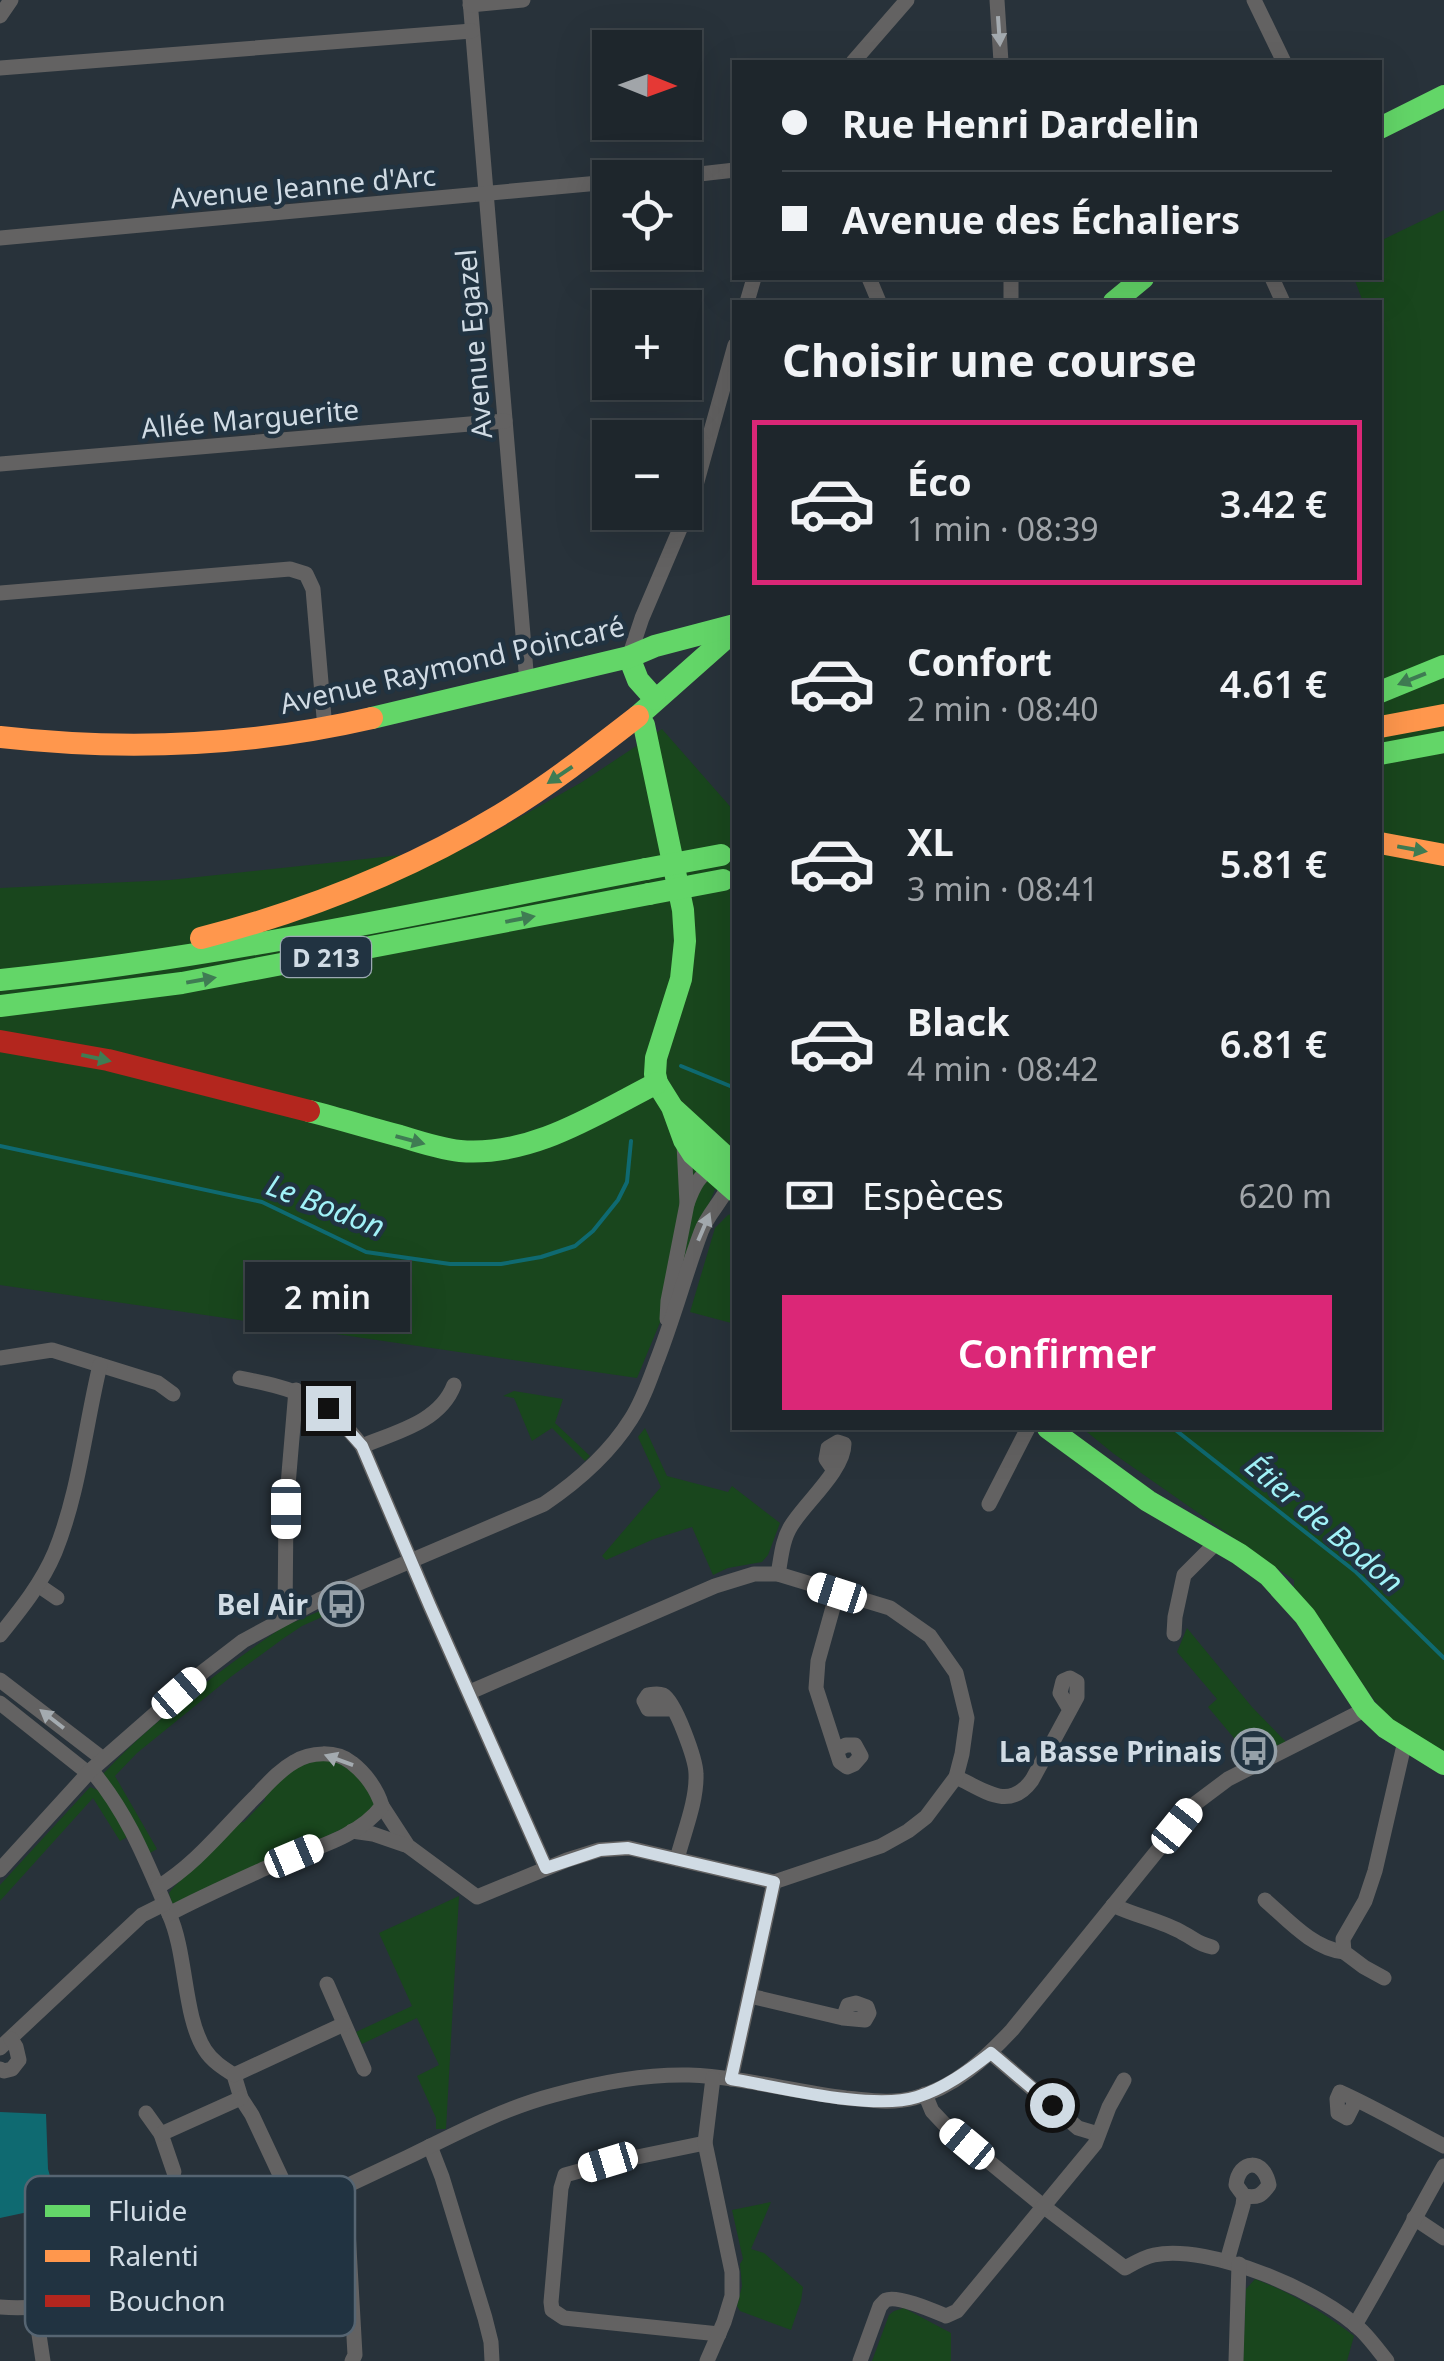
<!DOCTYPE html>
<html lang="fr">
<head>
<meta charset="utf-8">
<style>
  body { margin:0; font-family:"Noto Sans",sans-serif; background:#2b3238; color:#f1f3f6; height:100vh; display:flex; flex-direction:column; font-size:38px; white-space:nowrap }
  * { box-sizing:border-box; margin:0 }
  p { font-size:32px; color:#a1a5a9 }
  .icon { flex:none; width:55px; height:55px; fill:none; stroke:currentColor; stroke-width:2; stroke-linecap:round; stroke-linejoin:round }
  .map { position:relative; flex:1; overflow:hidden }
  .details { position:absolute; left:732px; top:300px; width:650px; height:1130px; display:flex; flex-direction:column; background:#1e262c; border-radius:0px; box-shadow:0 10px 40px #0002,0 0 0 2px #3c4348 }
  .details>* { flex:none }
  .guide { position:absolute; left:732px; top:60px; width:650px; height:220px; border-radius:0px; box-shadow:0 10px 40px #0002,0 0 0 2px #3c4348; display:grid; align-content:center; height:220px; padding:0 50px; background:#1e262c }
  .needle { width:65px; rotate:91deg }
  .controls { position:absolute; left:592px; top:30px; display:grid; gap:20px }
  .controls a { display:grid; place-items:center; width:110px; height:110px; border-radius:0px; background:#1e262c; box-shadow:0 10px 40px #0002,0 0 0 2px #3c4348; font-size:50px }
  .end { position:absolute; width:45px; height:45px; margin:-22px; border:12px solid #d0dbe4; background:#111; box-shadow:0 0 0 5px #111 }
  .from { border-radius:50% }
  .bubble { position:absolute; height:70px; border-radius:0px; background:#1e262c; box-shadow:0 10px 40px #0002,0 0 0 2px #3c4348; font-size:32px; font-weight:600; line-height:70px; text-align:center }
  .car { position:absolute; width:30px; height:60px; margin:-30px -15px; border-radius:12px; box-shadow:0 0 8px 2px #0007; background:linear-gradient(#fff 24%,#345 0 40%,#fff 0 76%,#345 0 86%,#fff 0) }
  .guide b { display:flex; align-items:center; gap:35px; height:95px; font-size:38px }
  .guide b+b { border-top:2px solid #3c4348 }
  .guide i { width:25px; height:25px; background:#f1f3f6 }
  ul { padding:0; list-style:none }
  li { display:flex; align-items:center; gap:30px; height:165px; margin:0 20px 15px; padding:0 30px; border:5px solid transparent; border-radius:0px }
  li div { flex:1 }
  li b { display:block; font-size:38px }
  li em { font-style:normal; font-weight:600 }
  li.active { border-color:#db2777 }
  li>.icon { width:90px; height:90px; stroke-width:1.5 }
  h2 { padding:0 50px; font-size:45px; line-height:120px }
  .pay { display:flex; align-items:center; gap:25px; height:110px; padding:0 50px; font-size:38px }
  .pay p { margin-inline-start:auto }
  .action { display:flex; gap:20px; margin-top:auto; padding:20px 50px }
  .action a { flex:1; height:115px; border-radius:0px; background:#db2777; color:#fff; font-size:40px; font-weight:600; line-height:115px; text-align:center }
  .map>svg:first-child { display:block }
</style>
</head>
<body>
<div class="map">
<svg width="1444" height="2361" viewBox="0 0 1444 2361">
  <rect width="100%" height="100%" fill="#28323a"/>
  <g fill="#19461d">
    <polygon points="1444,210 1444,1756 1390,1722 1294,1587 1294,1580 1114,1454 1082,1428 1380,1428 1380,302 1363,302 1354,278 1380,278 1380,241"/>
    <polygon points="662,729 735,812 735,1141 637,1378 0,1285 0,888 170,880 466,848 582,782"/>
    <polygon points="735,1213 735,1324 690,1312 715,1228 728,1215"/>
    <polygon points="514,1391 563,1399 555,1423 590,1456 585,1461 552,1428 532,1441 514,1398 503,1396"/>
    <polygon points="645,1428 667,1476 728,1492 732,1486 780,1523 768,1555 762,1562 728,1568 713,1575 692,1527 654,1539 606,1560 602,1556 661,1487 638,1437"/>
    <path d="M350,1598L353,1603L302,1626L284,1638L232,1676L137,1753L115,1776L157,1849L150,1853L100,1777C156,1717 223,1668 290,1622L292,1623Z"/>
    <polygon points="1187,1628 1252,1707 1286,1742 1249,1756 1208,1707 1217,1699 1177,1652"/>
    <polygon points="327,1758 356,1771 375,1798 372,1815 178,1905 172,1903 169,1893 172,1889 237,1823 244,1822 265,1800 265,1794 290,1768"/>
    <polygon points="90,1787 100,1791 129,1836 120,1841 93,1798 0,1901 0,1885"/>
    <polygon points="459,1896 446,2129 436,2129 436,2118 417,2076 439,2065 417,2018 362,2044 356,2032 412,2006 379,1933"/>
    <polygon points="771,2202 751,2249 764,2253 803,2287 801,2301 791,2330 740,2311 737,2306 742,2286 740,2264 743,2259 732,2210"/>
    <path d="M1255,2279C1292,2293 1323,2312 1354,2336L1347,2361H1243L1246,2289Z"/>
    <polygon points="904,2308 951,2333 951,2361 872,2361 889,2315 894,2311"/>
  </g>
  <polygon fill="#0f6a71" points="0,2112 46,2114 48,2169 52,2183 70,2187 78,2178 86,2175 98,2179 99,2220 68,2223 63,2221 56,2210 28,2212 0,2218"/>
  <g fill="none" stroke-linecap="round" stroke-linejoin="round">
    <g stroke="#0f6a71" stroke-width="4">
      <polyline points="681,1066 735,1088"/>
      <polyline points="0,1146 262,1202 366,1252 450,1264 501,1264 541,1257 575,1246 593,1231 618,1200 627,1182 631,1141"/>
      <polyline points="1173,1428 1356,1572 1444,1658"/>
    </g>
    <g stroke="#636262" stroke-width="15">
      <polyline points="470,0 527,683"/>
      <polyline points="997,0 1001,62"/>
      <polyline points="1254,0 1284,62"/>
      <polyline points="470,5 523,0"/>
      <polyline points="0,16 11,0"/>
      <polyline points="853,62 907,0"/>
      <polyline points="0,68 472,31"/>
      <polyline points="664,178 735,170"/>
      <polyline points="0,238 610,182"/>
      <polyline points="869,278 879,302"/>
      <polyline points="1011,278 1011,302"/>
      <polyline points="1272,278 1283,302"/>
      <polyline points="747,302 754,278"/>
      <polyline points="0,464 505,421"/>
      <polyline points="0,593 290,569 306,574 313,589 325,729"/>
      <polyline points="629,657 642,618 691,503 735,345"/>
      <path d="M687,1204C693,1187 699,1173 717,1167"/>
      <polyline points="667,1319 668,1301 687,1204 684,1144"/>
      <polyline points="0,1358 52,1350 158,1383 173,1394"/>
      <path d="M240,1378C299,1390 323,1396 362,1446L430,1606L546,1868"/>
      <path d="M362,1446C396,1432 440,1422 454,1385"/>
      <polyline points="989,1504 1028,1428"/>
      <path d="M778,1574C781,1559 782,1540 791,1526C804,1504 844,1470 844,1444L838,1442L828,1448L826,1459L833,1469"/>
      <polyline points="38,1585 57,1598"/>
      <polyline points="837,1593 818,1661 816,1688 840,1762 847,1767 854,1764 861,1756 855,1745 846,1745 838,1749"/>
      <polyline points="285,1618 286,1509 296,1390"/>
      <polyline points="1174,1634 1175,1617 1184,1575 1218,1541"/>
      <path d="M0,1635C21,1609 42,1583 55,1552C79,1493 85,1427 100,1365"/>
      <polyline points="0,1680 103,1759"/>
      <polyline points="0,1703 88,1773"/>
      <path d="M674,1709H648L644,1701L648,1695C654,1694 658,1693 663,1695C675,1701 696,1760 696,1774C697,1801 684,1832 677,1859"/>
      <path d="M91,1770C128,1813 147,1863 169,1914C187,1953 183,2016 205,2050C212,2061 223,2068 234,2075L241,2098L252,2115L296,2209"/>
      <path d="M956,1777C984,1790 1009,1812 1032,1780L1077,1697V1682L1070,1678L1063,1681L1060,1693L1070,1710"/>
      <polyline points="382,1806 408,1846 477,1897 567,1860 599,1850 629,1848 774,1882 881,1846 908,1831 926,1817 956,1777 962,1754 967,1718 956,1673 930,1636 890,1608 778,1574 754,1574 715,1586 470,1692"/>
      <polyline points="352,1831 373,1834 405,1845"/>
      <path d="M0,1870L91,1770L204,1671L243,1641L319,1600L544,1504C578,1481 609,1454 631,1419C642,1402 649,1382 656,1363C673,1320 685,1275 701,1232C707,1214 730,1192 730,1180"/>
      <path d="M158,1887C195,1865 223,1829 254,1798C266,1786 278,1771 294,1762C310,1752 336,1750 352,1763C365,1773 377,1789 382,1806C357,1840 305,1850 268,1867C235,1882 201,1897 169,1914"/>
      <path d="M1265,1900C1287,1919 1313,1949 1344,1952"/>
      <path d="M1113,1905C1135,1916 1163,1921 1183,1933C1197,1940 1195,1943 1212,1947"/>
      <polyline points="1384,1978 1364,1967 1344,1952 1343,1939 1365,1901 1375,1871 1405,1741"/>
      <polyline points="327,1984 364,2069"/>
      <polyline points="750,1996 843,2018 865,2020 869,2013 867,2007 856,2003 848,2005 843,2018"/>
      <polyline points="0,2048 142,1915 164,1904"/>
      <polyline points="991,2053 1078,2128 1098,2134"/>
      <polyline points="0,2069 4,2071 12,2069 19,2060 16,2047 11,2039"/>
      <polyline points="234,2075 344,2024"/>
      <polyline points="731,2079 774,1882"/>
      <path d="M925,2094L932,2111L947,2127L1043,2206L1125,2268C1134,2263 1144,2257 1154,2255C1208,2243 1323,2292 1362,2331C1371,2340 1379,2351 1387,2361"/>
      <path d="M1356,2100L1347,2118L1338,2113L1337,2099L1340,2092C1376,2108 1409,2128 1444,2146"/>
      <polyline points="146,2113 161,2134 174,2172"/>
      <polyline points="161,2134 241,2098"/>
      <polyline points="705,2143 608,2163 565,2175 561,2188 551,2302 552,2310 564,2318 719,2334"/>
      <polyline points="430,2146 442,2177 485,2318 491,2342 492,2361"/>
      <polyline points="338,2190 348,2230 355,2355 352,2361"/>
      <polyline points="1414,2218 1444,2238"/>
      <path d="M1227,2261L1243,2205L1244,2196L1236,2185C1239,2159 1264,2158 1269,2185C1261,2196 1258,2198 1244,2196"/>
      <path d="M0,2307C80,2313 152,2277 223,2244C285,2215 346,2186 408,2157C455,2134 504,2108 554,2095C597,2083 644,2074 689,2075C742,2077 794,2092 846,2098C869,2100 891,2104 914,2098C954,2088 985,2059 1012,2030L1196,1803L1228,1779L1366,1709"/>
      <polyline points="35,2308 43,2361"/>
      <path d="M1355,2325C1386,2273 1414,2219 1444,2166"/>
      <polyline points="707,2361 724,2322 732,2296 732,2272 705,2143 713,2078"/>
      <path d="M860,2361L880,2306C882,2304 884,2301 886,2300C897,2295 934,2311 946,2316L957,2311L1095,2144L1109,2107L1124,2080"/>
      <polyline points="1236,2361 1239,2264"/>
    </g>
    <g stroke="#63d668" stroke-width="22">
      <polyline points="1380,128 1444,96"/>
      <polyline points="1114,302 1143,278"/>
      <polyline points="735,630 638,716 644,725 683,910 685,941 681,979 656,1058 655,1074 657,1083 672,1107 684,1140 693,1154 735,1191"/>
      <polyline points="629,657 638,680 655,699"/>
      <polyline points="1380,692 1444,666"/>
      <polyline points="372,718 629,657 655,646 735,625"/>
      <polyline points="1380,754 1444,742"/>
      <path d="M0,980C218,958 432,910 646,869"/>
      <polyline points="0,1006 182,983 649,894"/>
      <polyline points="675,1110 735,1165"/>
      <path d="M309,1111C340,1119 370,1128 400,1136C419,1142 440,1149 460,1151C532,1157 596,1114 657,1083"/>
      <polyline points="1048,1428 1148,1501 1239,1554 1268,1575 1305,1616 1366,1709 1386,1728 1444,1764"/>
    </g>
    <g stroke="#ff974d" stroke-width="22">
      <polyline points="1380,727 1444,715"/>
      <path d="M0,737C124,751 251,746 372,718"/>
      <polyline points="1380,843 1444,855"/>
      <path d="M201,938C306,911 407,871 500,815C548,786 593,751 638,716"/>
    </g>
    <polyline stroke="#b3261e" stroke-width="22" points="0,1041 108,1060 309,1111"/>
    <g stroke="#63d668" stroke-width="22">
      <polyline points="646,869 721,855"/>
      <polyline points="649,894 723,880"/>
    </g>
  </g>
  <defs><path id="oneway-solid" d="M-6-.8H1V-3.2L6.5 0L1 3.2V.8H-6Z" transform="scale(2.5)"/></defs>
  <g fill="#a4abb0">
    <use href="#oneway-solid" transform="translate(999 31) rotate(86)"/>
    <use href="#oneway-solid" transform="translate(704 1227) rotate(-67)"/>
    <use href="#oneway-solid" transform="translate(52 1719) rotate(-142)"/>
    <use href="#oneway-solid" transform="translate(339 1760) rotate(-160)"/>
  </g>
  <g fill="#3f7c53">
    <use href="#oneway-solid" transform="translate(1412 679) rotate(158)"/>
    <use href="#oneway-solid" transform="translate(560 775) rotate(146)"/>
    <use href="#oneway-solid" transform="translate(1412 849) rotate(10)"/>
    <use href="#oneway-solid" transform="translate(520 919) rotate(-11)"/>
    <use href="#oneway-solid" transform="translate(201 980) rotate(-10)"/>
    <use href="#oneway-solid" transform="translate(96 1058) rotate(12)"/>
    <use href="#oneway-solid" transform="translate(410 1140) rotate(15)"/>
  </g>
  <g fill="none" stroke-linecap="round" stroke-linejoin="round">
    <path stroke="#d0dbe4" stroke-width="12" d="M328,1408L362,1446L430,1606L546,1868L600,1850L628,1848L774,1882L731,2079C779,2087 872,2111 917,2097C945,2088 968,2071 991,2053L1052,2105"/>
  </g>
  <defs>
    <symbol id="bus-ring" viewBox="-11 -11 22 22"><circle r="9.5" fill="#213341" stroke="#95a0a8" stroke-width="1.5"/><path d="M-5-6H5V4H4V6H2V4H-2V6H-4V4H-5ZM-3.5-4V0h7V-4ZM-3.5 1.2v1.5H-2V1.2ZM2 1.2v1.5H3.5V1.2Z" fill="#95a0a8"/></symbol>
  </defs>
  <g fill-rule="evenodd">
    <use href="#bus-ring" x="316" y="1579" width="50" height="50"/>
    <use href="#bus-ring" x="1229" y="1726" width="50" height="50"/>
  </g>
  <g text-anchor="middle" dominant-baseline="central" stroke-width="9" stroke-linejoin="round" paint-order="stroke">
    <rect fill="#213341" stroke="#9ca9b3" stroke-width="2.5" x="281" y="937" width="90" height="40" rx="8"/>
    <g font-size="25" font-weight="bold" fill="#d0dbe4">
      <text x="326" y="957">D 213</text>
    </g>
    <g font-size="28" fill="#d0dbe4" stroke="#213341">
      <text transform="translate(303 186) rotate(-5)">Avenue Jeanne d'Arc</text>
      <text transform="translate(473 344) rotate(-95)">Avenue Egazel</text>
      <text transform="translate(250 418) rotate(-5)">Allée Marguerite</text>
      <text transform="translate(452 664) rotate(-13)">Avenue Raymond Poincaré</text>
    </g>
    <g font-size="28" font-weight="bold" fill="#d0dbe4" stroke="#213341" text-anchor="end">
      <text x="308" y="1604">Bel Air</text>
      <text x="1222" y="1751">La Basse Prinais</text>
    </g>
    <g font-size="30" font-style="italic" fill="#a1f2f8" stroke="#213341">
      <text transform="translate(326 1205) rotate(21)">Le Bodon</text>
      <text transform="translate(1325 1523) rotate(40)">Étier de Bodon</text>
    </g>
  </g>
  <rect x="25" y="2176" width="330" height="160" rx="15" fill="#213341" stroke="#566572" stroke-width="2.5"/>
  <rect x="45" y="2205" width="45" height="12" fill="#63d668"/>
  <rect x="45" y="2250" width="45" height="12" fill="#ff974d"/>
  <rect x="45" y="2295" width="45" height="12" fill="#b3261e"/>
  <g font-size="28" fill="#d0dbe4">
    <text x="108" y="2221">Fluide</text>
    <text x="108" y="2266">Ralenti</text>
    <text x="108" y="2311">Bouchon</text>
  </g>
</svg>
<div class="controls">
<a><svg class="needle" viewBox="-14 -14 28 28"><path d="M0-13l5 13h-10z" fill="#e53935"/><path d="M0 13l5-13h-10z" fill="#a1a5a9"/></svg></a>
<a><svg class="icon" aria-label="locate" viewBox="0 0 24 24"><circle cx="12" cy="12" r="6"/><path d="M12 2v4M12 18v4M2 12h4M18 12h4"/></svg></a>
<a>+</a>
<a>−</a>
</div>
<i class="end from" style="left:1052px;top:2105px"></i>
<i class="end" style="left:328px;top:1408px"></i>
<div class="bubble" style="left:245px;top:1262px;width:165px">2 min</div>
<i class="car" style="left:286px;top:1509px;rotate:180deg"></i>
<i class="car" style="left:837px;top:1593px;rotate:288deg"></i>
<i class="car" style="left:179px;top:1693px;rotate:49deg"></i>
<i class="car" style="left:1177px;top:1826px;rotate:39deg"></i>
<i class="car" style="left:294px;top:1856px;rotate:67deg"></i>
<i class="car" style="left:967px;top:2144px;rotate:310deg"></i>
<i class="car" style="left:608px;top:2162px;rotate:253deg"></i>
<div class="guide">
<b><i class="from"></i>Rue Henri Dardelin</b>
<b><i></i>Avenue des Échaliers</b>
</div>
<section class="details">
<h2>Choisir une course</h2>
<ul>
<li class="active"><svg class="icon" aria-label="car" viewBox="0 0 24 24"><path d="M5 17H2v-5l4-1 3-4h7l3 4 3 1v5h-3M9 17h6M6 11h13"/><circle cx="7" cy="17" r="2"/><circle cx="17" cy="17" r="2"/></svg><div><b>Éco</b><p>1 min · 08:39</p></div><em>3.42 €</em></li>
<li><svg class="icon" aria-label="car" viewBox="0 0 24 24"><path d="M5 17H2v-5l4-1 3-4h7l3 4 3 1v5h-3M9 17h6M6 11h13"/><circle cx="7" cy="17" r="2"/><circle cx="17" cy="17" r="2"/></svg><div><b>Confort</b><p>2 min · 08:40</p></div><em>4.61 €</em></li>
<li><svg class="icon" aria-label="car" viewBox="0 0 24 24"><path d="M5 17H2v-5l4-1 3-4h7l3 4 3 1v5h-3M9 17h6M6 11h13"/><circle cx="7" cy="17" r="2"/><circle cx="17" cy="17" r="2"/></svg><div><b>XL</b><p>3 min · 08:41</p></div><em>5.81 €</em></li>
<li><svg class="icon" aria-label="car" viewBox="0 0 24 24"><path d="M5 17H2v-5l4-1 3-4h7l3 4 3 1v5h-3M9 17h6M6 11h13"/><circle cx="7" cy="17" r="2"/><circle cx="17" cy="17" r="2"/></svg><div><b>Black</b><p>4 min · 08:42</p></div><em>6.81 €</em></li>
</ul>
<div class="pay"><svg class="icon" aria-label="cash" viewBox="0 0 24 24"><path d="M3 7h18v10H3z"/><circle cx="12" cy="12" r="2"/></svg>Espèces<p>620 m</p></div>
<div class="action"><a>Confirmer</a></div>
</section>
</div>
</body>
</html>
